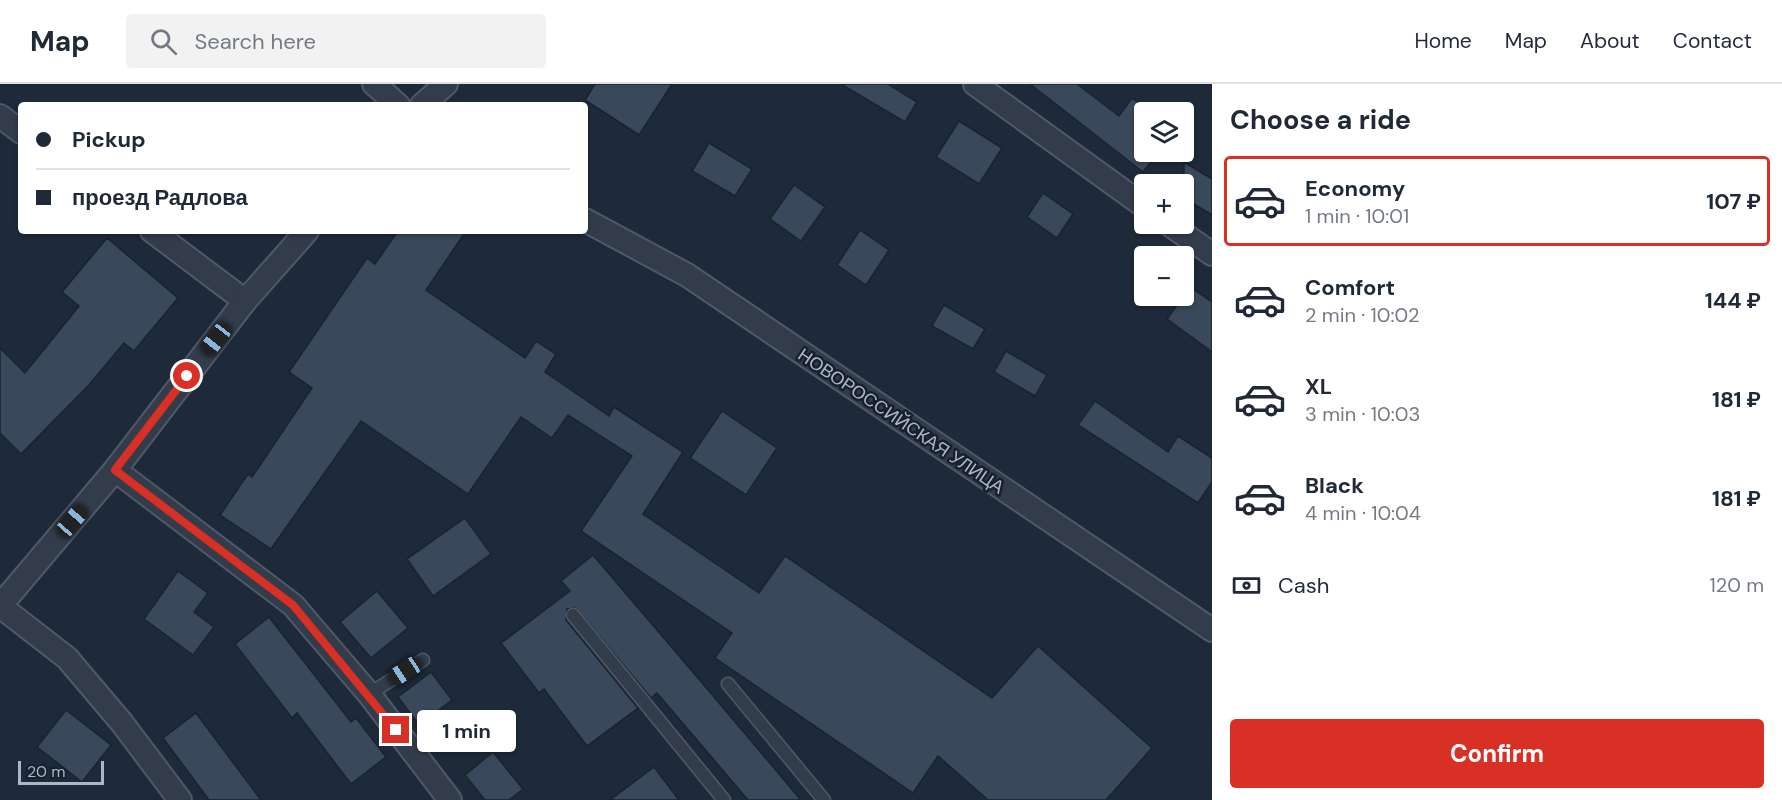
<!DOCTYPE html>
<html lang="en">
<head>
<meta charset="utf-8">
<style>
  body { margin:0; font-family:"DM Sans",sans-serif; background:#f2f2f3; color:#1f2937; height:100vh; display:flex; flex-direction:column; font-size:22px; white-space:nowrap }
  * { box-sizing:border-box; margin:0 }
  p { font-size:20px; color:#747a83 }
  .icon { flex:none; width:33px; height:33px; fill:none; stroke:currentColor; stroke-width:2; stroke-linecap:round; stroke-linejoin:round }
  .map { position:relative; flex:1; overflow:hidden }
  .details { display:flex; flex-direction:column; background:#fff; width:570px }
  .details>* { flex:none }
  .top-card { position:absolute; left:18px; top:18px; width:570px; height:132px; border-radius:6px; box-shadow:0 2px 4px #0004; display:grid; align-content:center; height:132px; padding:0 18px; background:#fff }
  .fabs { position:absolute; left:1134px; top:18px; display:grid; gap:12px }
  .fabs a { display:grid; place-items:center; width:60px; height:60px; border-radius:6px; background:#fff; box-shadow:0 2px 4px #0004; font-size:30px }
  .scale { position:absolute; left:18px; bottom:15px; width:86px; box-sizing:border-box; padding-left:6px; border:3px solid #acb6c7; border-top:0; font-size:16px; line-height:21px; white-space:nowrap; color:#acb6c7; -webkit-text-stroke:4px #17212e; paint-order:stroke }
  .end { position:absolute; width:27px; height:27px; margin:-14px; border:8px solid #d93025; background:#fff; box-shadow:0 0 0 3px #fff }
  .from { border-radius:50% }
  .bubble { position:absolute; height:42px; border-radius:6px; background:#fff; box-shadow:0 2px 4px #0004; font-size:20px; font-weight:700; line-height:42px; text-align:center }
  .car { position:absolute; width:18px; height:36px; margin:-18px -9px; border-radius:8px; box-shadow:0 0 4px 2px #0007; background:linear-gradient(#222 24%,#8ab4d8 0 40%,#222 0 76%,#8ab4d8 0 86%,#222 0) }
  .top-card b { display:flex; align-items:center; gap:21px; height:57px; font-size:22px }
  .top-card b+b { border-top:2px solid #e0e1e3 }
  .top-card i { width:15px; height:15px; background:#1f2937 }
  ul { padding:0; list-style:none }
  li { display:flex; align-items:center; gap:18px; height:90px; margin:0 12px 9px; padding:0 6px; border:3px solid transparent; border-radius:6px }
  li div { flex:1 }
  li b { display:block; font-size:22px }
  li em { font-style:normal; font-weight:700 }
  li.current { border-color:#d93025 }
  li>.icon { width:54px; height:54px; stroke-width:1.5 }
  h2 { padding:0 18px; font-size:27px; line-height:72px }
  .pay { display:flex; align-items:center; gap:15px; height:66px; padding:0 18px; font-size:22px }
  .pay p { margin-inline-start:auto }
  .cta { display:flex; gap:12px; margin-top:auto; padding:12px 18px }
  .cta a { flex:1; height:69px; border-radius:6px; background:#d93025; color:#fff; font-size:24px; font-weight:700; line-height:69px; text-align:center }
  header { display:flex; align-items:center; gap:36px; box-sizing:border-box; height:84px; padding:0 30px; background:#fff; border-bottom:2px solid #e0e1e3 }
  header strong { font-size:28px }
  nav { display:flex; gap:33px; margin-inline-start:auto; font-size:21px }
  .search { width:420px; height:54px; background:#f2f2f3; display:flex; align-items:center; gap:15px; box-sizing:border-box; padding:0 21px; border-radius:6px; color:#747a83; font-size:22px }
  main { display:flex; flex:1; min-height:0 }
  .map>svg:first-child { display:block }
</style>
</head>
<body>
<header>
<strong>Map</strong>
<div class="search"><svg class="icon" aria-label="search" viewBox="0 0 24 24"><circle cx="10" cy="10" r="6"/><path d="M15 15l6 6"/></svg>Search here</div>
<nav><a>Home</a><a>Map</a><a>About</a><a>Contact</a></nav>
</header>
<main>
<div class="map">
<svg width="1212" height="716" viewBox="0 0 1212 716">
  <rect width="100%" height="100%" fill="#1e2a39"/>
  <g fill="#39485a" stroke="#192330" stroke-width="1.5">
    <polygon points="595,0 672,0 639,51 585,16"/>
    <polygon points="841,0 888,0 917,18 905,38"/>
    <polygon points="1030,0 1077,0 1119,32 1132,14 1151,28 1144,28 1144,68 1159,68 1143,88"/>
    <polygon points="959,37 1002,64 979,100 936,73"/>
    <polygon points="709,59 752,85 735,112 692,87"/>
    <polygon points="1184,78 1212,95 1212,131 1184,114"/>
    <polygon points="794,101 825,123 801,157 770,135"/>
    <polygon points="1043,109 1073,130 1057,154 1027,133"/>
    <polygon points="860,146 889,166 866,201 837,181"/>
    <polygon points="398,147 466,147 426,206 525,274 536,257 556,270 545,288 609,332 614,323 683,368 643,430 759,509 785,472 992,614 1038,562 1152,664 1106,716 988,716 938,672 913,709 715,574 732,549 581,447 632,372 568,331 552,354 521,333 468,410 361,337 271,465 220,431 248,390 252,393 312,304 289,288 367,174 375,180"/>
    <polygon points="107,154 178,214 134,267 124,259 88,302 21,370 0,349 0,264 25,289 79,222 62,208"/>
    <polygon points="1190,203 1212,218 1212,268 1167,235"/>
    <polygon points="944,221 985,245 973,265 932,242"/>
    <polygon points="1006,267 1047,291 1035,312 994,288"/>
    <polygon points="1095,317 1168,368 1178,352 1212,374 1212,398 1198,419 1078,341"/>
    <polygon points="722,327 777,364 746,411 690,374"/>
    <polygon points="465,434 491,470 433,512 407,475"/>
    <polygon points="593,471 709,607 801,716 748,716 657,609 651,614 576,524 567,525 566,536 638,624 587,662 544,605 539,609 501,559 570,507 561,497"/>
    <polygon points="178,487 208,509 194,528 214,543 193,571 144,535"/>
    <polygon points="377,507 408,544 371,574 340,538"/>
    <polygon points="269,533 351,638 356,634 386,673 351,700 297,629 292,634 235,560"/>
    <polygon points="431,588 452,616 419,641 398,613"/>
    <polygon points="66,626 111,661 82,698 37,663"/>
    <polygon points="196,629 261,716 209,716 163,654"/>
    <polygon points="493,668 523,705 509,716 485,716 465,691"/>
    <polygon points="654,683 679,716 610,716"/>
  </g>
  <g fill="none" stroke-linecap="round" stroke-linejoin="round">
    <defs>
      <g id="lane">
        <polyline points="573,531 724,716"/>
        <polyline points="728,600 824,716"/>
        <polyline points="369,610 423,576"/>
      </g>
      <g id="street">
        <polyline points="374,0 398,21"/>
        <polyline points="975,0 1144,122"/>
        <polyline points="422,21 446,0"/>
        <polyline points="0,32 21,48"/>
        <polyline points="585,136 687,191 1212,546"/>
        <polyline points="1169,140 1212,170"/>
        <polyline points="152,147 245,217"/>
        <polyline points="115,386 293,521 369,610 450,716"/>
        <polyline points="180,716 122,639 67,574 0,522 115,386 245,217 307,147"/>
      </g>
    </defs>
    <use href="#lane" stroke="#4f5968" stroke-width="15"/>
    <use href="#street" stroke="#4f5968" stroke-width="26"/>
    <use href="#lane" stroke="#323c4a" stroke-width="12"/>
    <use href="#street" stroke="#323c4a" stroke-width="22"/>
  </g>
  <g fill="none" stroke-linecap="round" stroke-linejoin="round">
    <polyline stroke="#d93025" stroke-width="8" points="187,292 115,386 293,521 396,646"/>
  </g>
  <g text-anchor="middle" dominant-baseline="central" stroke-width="5" stroke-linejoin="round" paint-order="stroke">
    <g font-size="18" fill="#acb6c7" stroke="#17212e">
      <text transform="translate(901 337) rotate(34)">НОВОРОССИЙСКАЯ УЛИЦА</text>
    </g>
  </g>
</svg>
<div class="fabs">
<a><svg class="icon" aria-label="layers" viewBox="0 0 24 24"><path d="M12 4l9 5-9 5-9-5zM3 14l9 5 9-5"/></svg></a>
<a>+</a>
<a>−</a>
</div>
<div class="scale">20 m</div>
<i class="end from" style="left:187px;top:292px"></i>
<i class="end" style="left:396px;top:646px"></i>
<div class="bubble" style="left:417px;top:626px;width:99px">1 min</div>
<i class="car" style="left:216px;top:255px;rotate:218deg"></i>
<i class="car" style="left:72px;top:437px;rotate:41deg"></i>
<i class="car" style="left:405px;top:587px;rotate:237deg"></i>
<div class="top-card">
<b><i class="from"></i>Pickup</b>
<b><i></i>проезд Радлова</b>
</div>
</div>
<section class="details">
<h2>Choose a ride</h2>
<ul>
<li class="current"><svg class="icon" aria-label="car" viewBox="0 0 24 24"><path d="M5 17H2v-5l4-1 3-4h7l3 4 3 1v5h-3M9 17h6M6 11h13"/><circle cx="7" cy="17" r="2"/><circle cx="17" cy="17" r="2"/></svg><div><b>Economy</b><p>1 min · 10:01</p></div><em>107 ₽</em></li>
<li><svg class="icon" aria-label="car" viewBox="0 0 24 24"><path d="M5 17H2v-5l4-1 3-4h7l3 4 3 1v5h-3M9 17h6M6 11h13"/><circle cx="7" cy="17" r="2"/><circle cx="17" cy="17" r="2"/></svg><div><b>Comfort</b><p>2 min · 10:02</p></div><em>144 ₽</em></li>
<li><svg class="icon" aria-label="car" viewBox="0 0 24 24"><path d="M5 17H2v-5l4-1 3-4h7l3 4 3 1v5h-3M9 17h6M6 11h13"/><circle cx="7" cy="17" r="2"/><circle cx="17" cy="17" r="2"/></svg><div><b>XL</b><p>3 min · 10:03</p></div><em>181 ₽</em></li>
<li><svg class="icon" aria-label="car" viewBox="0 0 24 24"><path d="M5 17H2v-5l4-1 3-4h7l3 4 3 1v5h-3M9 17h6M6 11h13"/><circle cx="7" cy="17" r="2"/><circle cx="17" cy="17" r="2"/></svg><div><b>Black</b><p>4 min · 10:04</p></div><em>181 ₽</em></li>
</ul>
<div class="pay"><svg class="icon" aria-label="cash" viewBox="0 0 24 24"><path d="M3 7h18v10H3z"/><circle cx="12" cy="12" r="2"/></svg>Cash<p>120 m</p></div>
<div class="cta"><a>Confirm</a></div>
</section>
</main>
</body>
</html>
